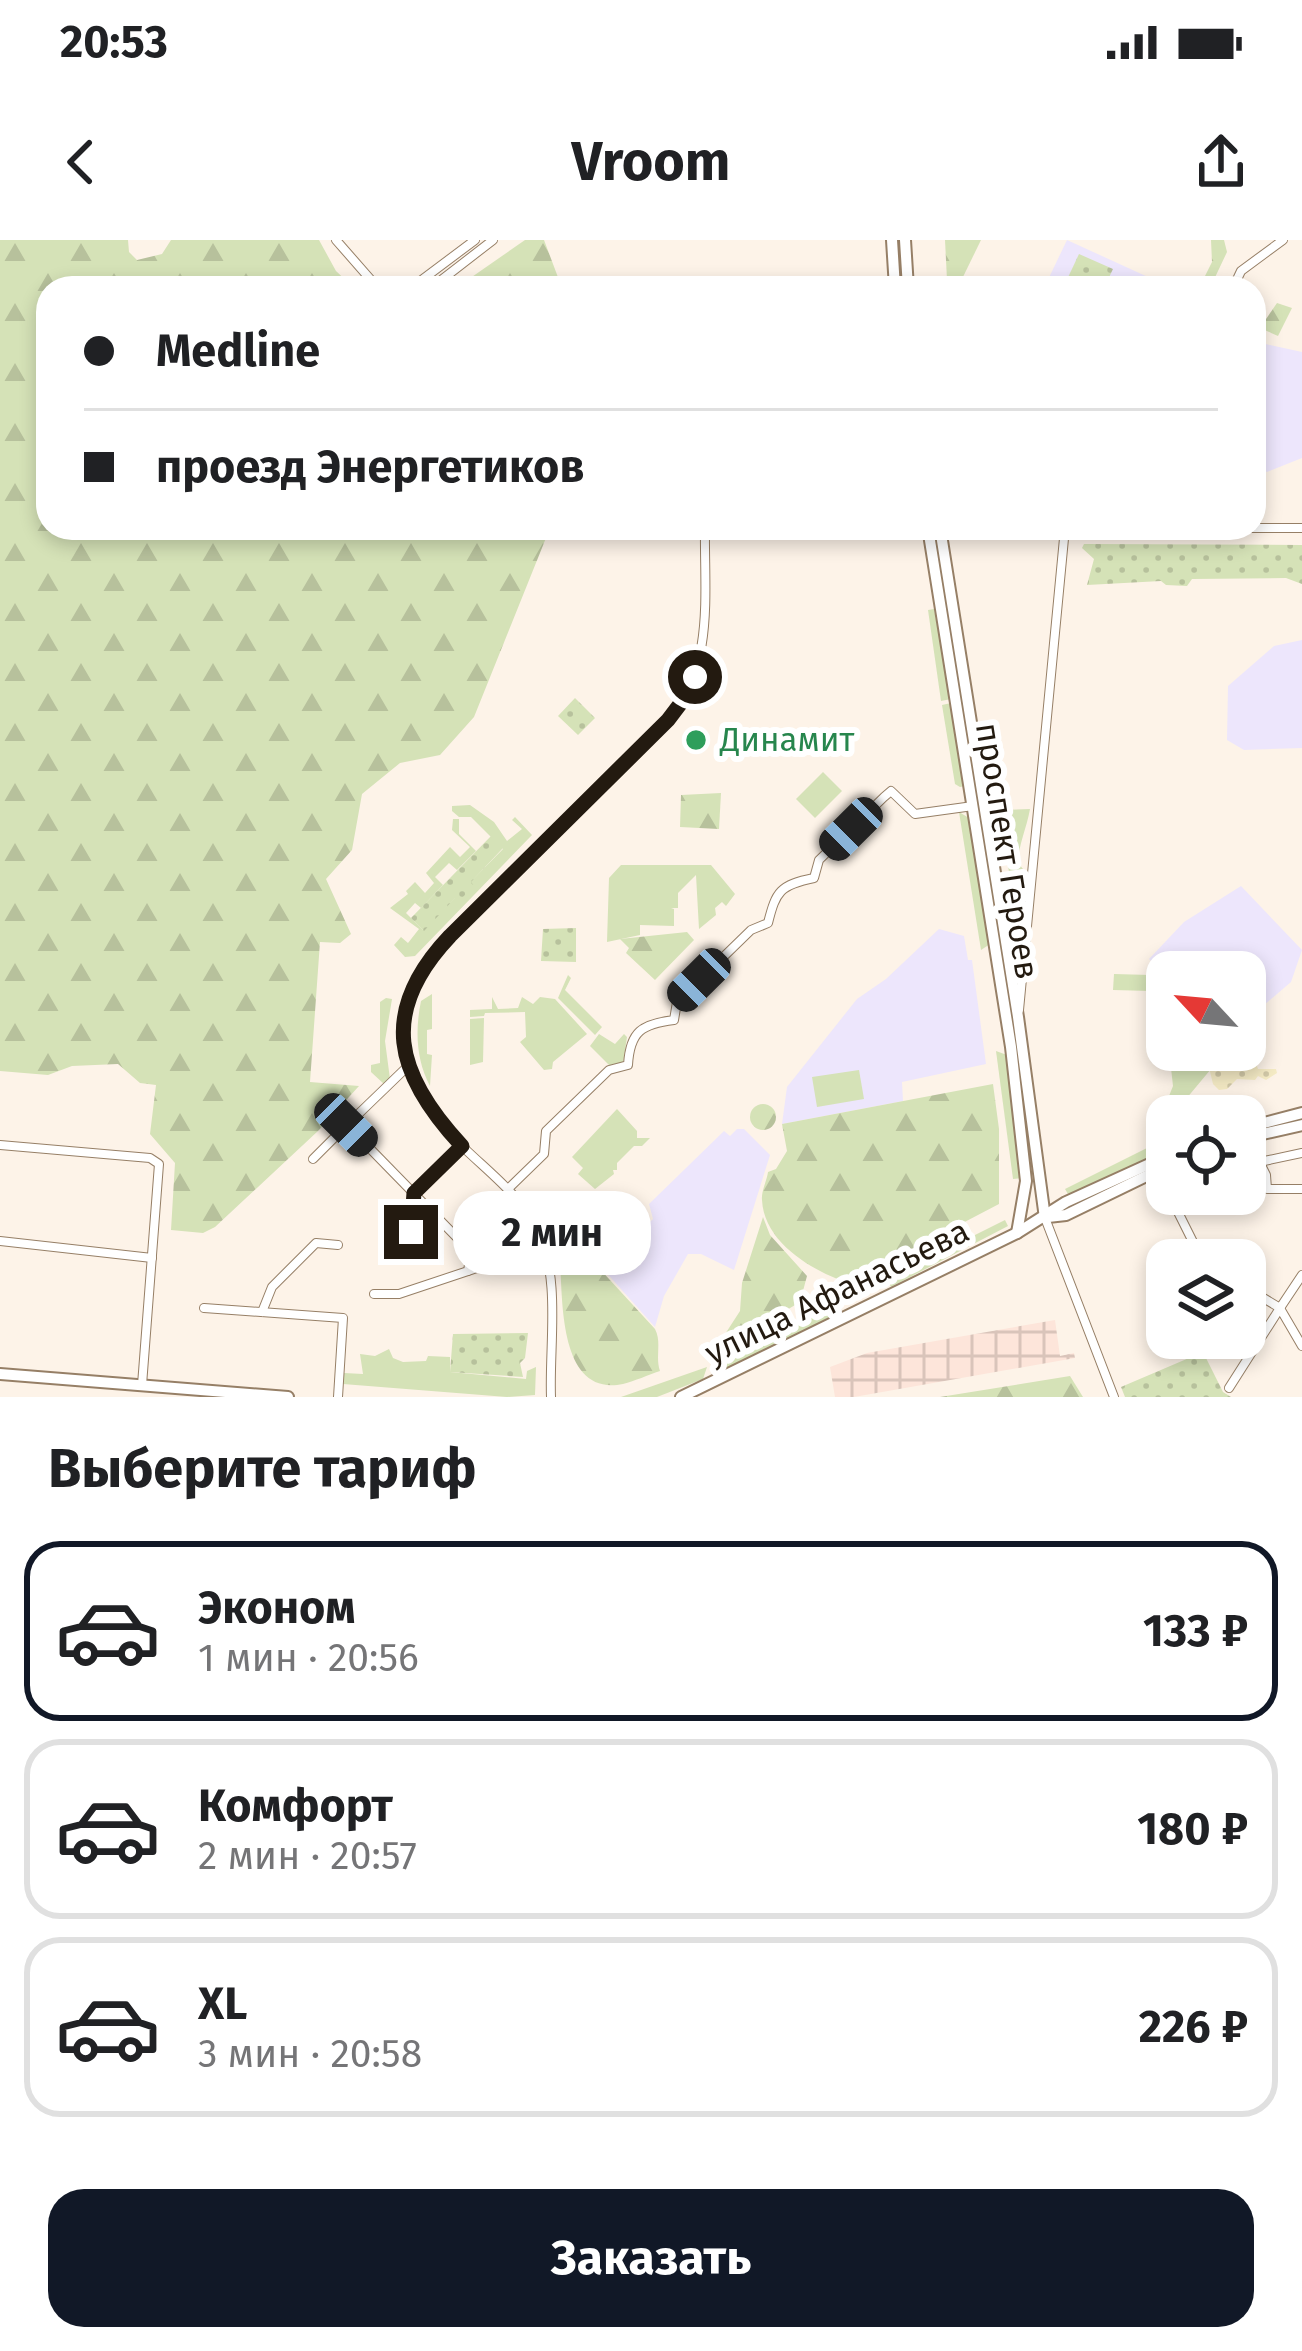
<!DOCTYPE html>
<html lang="ru">
<head>
<meta charset="utf-8">
<style>
  body { margin:0; font-family:"Fira Sans",sans-serif; background:#f2f2f2; color:#202124; height:100vh; display:flex; flex-direction:column; font-size:45px; white-space:nowrap }
  * { box-sizing:border-box; margin:0 }
  p { font-size:39px; color:#757577 }
  .icon { flex:none; width:66px; height:66px; fill:none; stroke:currentColor; stroke-width:2; stroke-linecap:round; stroke-linejoin:round }
  .map { position:relative; height:1157px; overflow:hidden }
  .side { display:flex; flex-direction:column; background:#fff; flex:1 }
  .side>* { flex:none }
  .banner { position:absolute; left:36px; top:36px; width:1230px; height:264px; border-radius:36px; box-shadow:0 6px 18px #0003; display:grid; align-content:center; height:264px; padding:0 48px; background:#fff }
  .needle { width:78px; rotate:296deg }
  .fabs { position:absolute; left:1146px; top:711px; display:grid; gap:24px }
  .fabs a { display:grid; place-items:center; width:120px; height:120px; border-radius:24px; background:#fff; box-shadow:0 6px 18px #0003; font-size:60px }
  .end { position:absolute; width:54px; height:54px; margin:-27px; border:15px solid #231a10; background:#fff; box-shadow:0 0 0 6px #fff }
  .from { border-radius:50% }
  .bubble { position:absolute; height:84px; border-radius:36px; background:#fff; box-shadow:0 6px 18px #0003; font-size:39px; font-weight:700; line-height:84px; text-align:center }
  .car { position:absolute; width:36px; height:72px; margin:-36px -18px; border-radius:15px; box-shadow:0 0 9px 3px #0007; background:linear-gradient(#222 24%,#8ab4d8 0 40%,#222 0 76%,#8ab4d8 0 86%,#222 0) }
  .banner b { display:flex; align-items:center; gap:42px; height:114px; font-size:45px }
  .banner b+b { border-top:3px solid #e0e0e0 }
  .banner i { width:30px; height:30px; background:#202124 }
  ul { padding:0; list-style:none }
  li { display:flex; align-items:center; gap:36px; height:180px; margin:0 24px 18px; padding:0 24px; border:6px solid #e0e0e0; border-radius:36px }
  li div { flex:1 }
  li b { display:block; font-size:45px }
  li em { font-style:normal; font-weight:700 }
  li.active { border-color:#111827 }
  li>.icon { width:108px; height:108px; stroke-width:1.5 }
  h2 { padding:0 48px; font-size:54px; line-height:144px }
  .action { display:flex; gap:24px; margin-top:auto; padding:24px 48px }
  .action a { flex:1; height:138px; border-radius:36px; background:#111827; color:#fff; font-size:48px; font-weight:700; line-height:138px; text-align:center }
  .status { display:flex; justify-content:space-between; align-items:center; height:84px; padding:0 60px; background:#fff; direction:ltr }
  .status svg { height:33px; fill:currentColor }
  header { display:flex; justify-content:space-between; align-items:center; height:156px; padding:0 48px; background:#fff; font-size:54px; font-weight:700 }
  .map>svg:first-child { display:block }
</style>
</head>
<body>
<div class="status"><b>20:53</b><svg viewBox="0 0 49 12"><path d="M0 12V9h3v3zM5 12V6h3v6zM10 12V3h3v9zM15 12V0h3v12zM26 1h20v11H26zM47 4h2v5h-2z"/></svg></div>
<header><svg class="icon" aria-label="back" viewBox="0 0 24 24"><path d="M15 5l-7 7 7 7"/></svg>Vroom<svg class="icon" aria-label="share" viewBox="0 0 24 24"><path d="M12 15V3M7 8l5-5 5 5M5 13v7h14v-7"/></svg></header>
<div class="map">
<svg width="1302" height="1157" viewBox="0 0 1302 1157">
  <defs>
    <pattern id="industrial-grid" width="8" height="8" patternUnits="userSpaceOnUse" patternTransform="scale(3)"><rect width="8" height="8" fill="#fde5da"/><path d="M0 4h8M4 0v8" fill="none" stroke="#d9c4ba"/></pattern>
    <pattern id="forest-firs" width="22" height="20" patternUnits="userSpaceOnUse" patternTransform="scale(3)"><rect width="22" height="20" fill="#d5e2b7"/><path d="M5 1l3.5 6h-7zM16 11l3.5 6h-7z" fill="#b7c19c"/></pattern>
    <pattern id="sand-dots" width="8" height="8" patternUnits="userSpaceOnUse" patternTransform="scale(3)"><rect width="8" height="8" fill="#f5ebc5"/><path d="M2 2h.1M6 6h.1" fill="none" stroke="#d2c9a8" stroke-width="1.8" stroke-linecap="round"/></pattern>
    <pattern id="park-dots" width="8" height="8" patternUnits="userSpaceOnUse" patternTransform="scale(3)"><rect width="8" height="8" fill="#d5e2b7"/><path d="M2 2h.1M6 6h.1" fill="none" stroke="#b7c19c" stroke-width="1.8" stroke-linecap="round"/></pattern>
  </defs>
  <rect width="100%" height="100%" fill="#fdf3e8"/>
  <polygon fill="url(#industrial-grid)" points="1055,1080 1060,1116 1074,1113 1075,1118 854,1157 835,1157 830,1127 867,1113"/>
  <g fill="#ede6fc">
    <polygon points="1067,0 1172,48 1044,48"/>
    <polygon points="1261,103 1302,112 1302,218 1267,232 1254,226 1254,105"/>
    <polygon points="1302,400 1302,508 1244,510 1227,500 1228,446 1274,406"/>
    <polygon points="1241,646 1302,710 1291,742 1264,765 1245,767 1245,732 1167,732 1167,736 1149,719 1184,682"/>
    <polygon points="939,689 964,696 968,720 972,720 986,824 902,842 903,861 782,884 787,847 857,759 886,739"/>
    <polygon points="737,889 744,889 770,915 734,1030 701,1014 688,1014 664,1056 655,1087 603,1029 653,979 649,964 724,891 730,896"/>
  </g>
  <g fill="#d5e2b7">
    <polygon points="934,369 951,459 941,461 928,370"/>
    <polygon points="951,463 965,546 960,547 955,544 942,465"/>
    <polygon points="823,532 842,551 815,578 796,559"/>
    <polygon points="470,565 494,582 507,601 522,589 512,580 515,577 532,595 415,716 405,717 394,705 401,697 408,703 419,689 390,668 408,654 406,651 415,642 425,653 434,643 426,633 450,607 460,617 470,607 452,590 453,579 459,579 459,594 476,611 457,630 449,623 435,637 443,645 421,668 415,663 406,673 423,690 503,609 471,577 459,577 452,571 452,566"/>
    <polygon points="959,572 969,578 990,704 981,710"/>
    <polygon points="621,625 711,625 735,654 726,666 722,662 715,668 716,675 699,689 696,635 678,653 678,668 671,668 674,669 674,686 640,685 640,695 607,702 609,638"/>
    <polygon points="1114,734 1150,735 1150,751 1113,750"/>
    <polygon points="568,735 571,738 565,750 602,787 595,795 558,758"/>
    <path d="M432,754V789L427,790V814L432,815L430,846C416,820 415,790 421,761Z"/>
    <polygon points="492,757 498,769 518,768 522,757 533,764 540,757 555,759 587,794 553,822 552,829 544,830 520,802 526,797 525,772 485,773 484,776 470,777 470,770 492,769"/>
    <polygon points="386,758 392,759 385,801 390,839 384,844 371,832 371,825 380,823 380,762"/>
    <polygon points="484,778 483,822 470,825 470,779"/>
    <polygon points="599,794 615,804 624,794 627,797 623,824 610,826 590,806"/>
    <polygon points="996,811 1007,815 1022,938 1013,939"/>
    <polygon points="859,830 864,859 817,867 812,837"/>
    <polygon points="617,869 637,891 637,898 650,898 642,906 634,906 617,923 617,930 613,930 614,934 595,949 578,934 583,928 572,917"/>
    <polygon points="1167,898 1167,912 1068,954 1065,949"/>
    <polygon points="1005,980 1008,986 891,1047 887,1039"/>
    <polygon points="841,1061 843,1067 832,1076 732,1127 719,1129 713,1125"/>
    <polygon points="389,1109 393,1118 403,1122 426,1121 428,1116 450,1117 450,1132 526,1139 527,1131 536,1127 535,1155 507,1157 343,1144 344,1133 363,1134 360,1114 375,1116"/>
    <polygon points="707,1127 703,1139 657,1157 621,1157"/>
  </g>
  <g fill="url(#forest-firs)">
    <polygon points="0,0 128,0 129,12 137,20 162,14 171,0 319,0 336,31 354,48 48,48 48,288 550,288 474,477 440,515 400,523 362,554 352,610 326,639 351,694 340,703 320,702 310,842 359,846 318,891 215,987 203,993 171,990 175,923 150,894 156,845 140,843 118,824 72,826 48,835 0,831"/>
    <polygon points="525,0 544,0 562,48 456,48"/>
    <polygon points="945,0 981,0 962,39 947,40"/>
    <polygon points="1211,0 1224,0 1227,12 1210,48 1199,48 1212,22"/>
    <polygon points="1277,63 1292,68 1278,96 1260,88"/>
    <polygon points="721,553 719,589 680,587 681,555"/>
    <path d="M1030,569C1027,587 1018,606 1018,623L1023,629L1021,645L1009,632L999,570Z"/>
    <polygon points="687,692 694,700 655,740 626,713 629,708 620,699"/>
    <polygon points="1169,810 1211,810 1211,813 1205,821 1211,829 1181,865 1169,856 1173,846"/>
    <path d="M993,844L999,889V964L848,1043C813,1031 764,1003 762,960C761,952 767,940 768,932L776,929L787,911L782,884Z"/>
    <circle cx="763" cy="877" r="13"/>
    <polygon points="763,977 770,995 807,1036 800,1062 721,1110 718,1105 740,1071 742,1043"/>
    <path d="M631,984L636,989L598,1027L655,1089C662,1102 655,1117 660,1131C648,1135 635,1141 623,1144C559,1157 563,1062 560,1023L610,1004Z"/>
    <polygon points="1070,1136 1083,1157 940,1157"/>
  </g>
  <polygon fill="url(#sand-dots)" points="1254,793 1258,814 1253,815 1258,829 1276,829 1277,833 1266,840 1258,836 1255,840 1237,839 1227,849 1219,850 1213,844 1206,815 1215,810 1224,816 1231,810 1245,810 1245,806 1254,811"/>
  <g fill="url(#park-dots)">
    <polygon points="1079,14 1113,29 1104,48 1063,48"/>
    <polygon points="1084,304 1302,305 1302,344 1286,338 1192,339 1187,346 1166,345 1161,341 1087,345 1094,319 1082,308"/>
    <polygon points="575,458 595,478 578,495 558,476"/>
    <polygon points="491,596 503,608 471,642 474,646 459,661 455,658 424,691 411,678"/>
    <polygon points="576,688 576,722 541,721 543,689"/>
    <polygon points="528,1093 525,1118 520,1123 523,1137 450,1132 453,1094"/>
    <polygon points="1203,1112 1223,1152 1231,1157 1125,1157 1121,1147"/>
  </g>
  <g fill="none" stroke-linecap="round" stroke-linejoin="round">
    <defs>
      <g id="minor">
        <polyline points="336,0 378,48"/>
        <polyline points="411,48 475,0"/>
        <polyline points="431,48 493,0"/>
        <polyline points="1233,48 1241,31 1283,0"/>
        <polyline points="1129,288 1302,288"/>
        <polyline points="1019,770 1065,288"/>
        <polyline points="347,885 406,828"/>
        <polyline points="0,905 150,918 159,924 142,1145"/>
        <polyline points="313,919 347,885 471,1012 468,1031 399,1054 374,1054"/>
        <polyline points="1259,921 1266,935 1267,949 1302,949"/>
        <polyline points="1245,925 1302,913"/>
        <path d="M508,949L544,914L546,891L609,830L628,825C630,791 642,784 674,780L677,762L751,690L768,683C776,651 780,645 814,638L819,620L884,557L891,551L915,574L973,566"/>
        <polyline points="1169,954 1202,1020"/>
        <polyline points="1045,978 1114,1157"/>
        <polyline points="441,982 411,991 414,953 462,906"/>
        <polyline points="0,1001 152,1018"/>
        <polyline points="468,1031 544,1005"/>
        <polyline points="1245,1047 1280,1068 1302,1035"/>
        <polyline points="204,1068 343,1078 338,1157"/>
        <polyline points="1281,1070 1302,1106"/>
        <polyline points="262,1072 272,1047 316,1003 338,1005"/>
        <polyline points="1229,1148 1280,1068"/>
        <path d="M551,1157C549,1105 561,1039 538,991C522,957 491,934 464,908C402,848 379,787 435,712L668,480C715,426 704,355 705,288"/>
      </g>
      <g id="major">
        <polyline points="892,0 895,48"/>
        <polyline points="905,0 908,48"/>
        <polyline points="928,288 1011,807 1026,941 1017,993"/>
        <polyline points="940,288 1018,777 1045,978"/>
        <polyline points="1245,888 1302,873"/>
        <polyline points="1245,898 1302,885"/>
        <polyline points="1048,977 1066,975 1167,926"/>
        <polyline points="0,1134 288,1157"/>
        <polyline points="681,1157 1017,993 1066,962 1167,916"/>
      </g>
    </defs>
    <use href="#minor" stroke="#967f66" stroke-width="10"/>
    <use href="#major" stroke="#967f66" stroke-width="14"/>
    <use href="#minor" stroke="#fff" stroke-width="8"/>
    <use href="#major" stroke="#fff" stroke-width="10"/>
  </g>
  <g fill="none" stroke-linecap="round" stroke-linejoin="round">
    <path stroke="#231a10" stroke-width="15" d="M411,992L414,953L462,906C395,834 378,772 450,696L668,480L690,451L695,437"/>
  </g>
  <circle fill="#2e9e5b" stroke="#fff" stroke-width="4.5" cx="696" cy="500" r="12"/>
  <g text-anchor="middle" dominant-baseline="central" stroke-width="12" stroke-linejoin="round" paint-order="stroke">
    <g font-size="33" fill="#27864d" stroke="#fff" text-anchor="start">
      <text x="720" y="500">Динамит</text>
    </g>
    <g font-size="33" fill="#231a10" stroke="#fff">
      <text transform="translate(1007 611) rotate(81)">проспект Героев</text>
      <text transform="translate(837 1052) rotate(-26)">улица Афанасьева</text>
    </g>
  </g>
</svg>
<div class="fabs">
<a><svg class="needle" viewBox="-14 -14 28 28"><path d="M0-13l5 13h-10z" fill="#e53935"/><path d="M0 13l5-13h-10z" fill="#757577"/></svg></a>
<a><svg class="icon" aria-label="locate" viewBox="0 0 24 24"><circle cx="12" cy="12" r="6"/><path d="M12 2v4M12 18v4M2 12h4M18 12h4"/></svg></a>
<a><svg class="icon" aria-label="layers" viewBox="0 0 24 24"><path d="M12 4l9 5-9 5-9-5zM3 14l9 5 9-5"/></svg></a>
</div>
<i class="end from" style="left:695px;top:437px"></i>
<i class="end" style="left:411px;top:992px"></i>
<div class="bubble" style="left:453px;top:951px;width:198px">2 мин</div>
<i class="car" style="left:851px;top:589px;rotate:225deg"></i>
<i class="car" style="left:699px;top:740px;rotate:225deg"></i>
<i class="car" style="left:346px;top:885px;rotate:135deg"></i>
<div class="banner">
<b><i class="from"></i>Medline</b>
<b><i></i>проезд Энергетиков</b>
</div>
</div>
<section class="side">
<h2>Выберите тариф</h2>
<ul>
<li class="active"><svg class="icon" aria-label="car" viewBox="0 0 24 24"><path d="M5 17H2v-5l4-1 3-4h7l3 4 3 1v5h-3M9 17h6M6 11h13"/><circle cx="7" cy="17" r="2"/><circle cx="17" cy="17" r="2"/></svg><div><b>Эконом</b><p>1 мин · 20:56</p></div><em>133 ₽</em></li>
<li><svg class="icon" aria-label="car" viewBox="0 0 24 24"><path d="M5 17H2v-5l4-1 3-4h7l3 4 3 1v5h-3M9 17h6M6 11h13"/><circle cx="7" cy="17" r="2"/><circle cx="17" cy="17" r="2"/></svg><div><b>Комфорт</b><p>2 мин · 20:57</p></div><em>180 ₽</em></li>
<li><svg class="icon" aria-label="car" viewBox="0 0 24 24"><path d="M5 17H2v-5l4-1 3-4h7l3 4 3 1v5h-3M9 17h6M6 11h13"/><circle cx="7" cy="17" r="2"/><circle cx="17" cy="17" r="2"/></svg><div><b>XL</b><p>3 мин · 20:58</p></div><em>226 ₽</em></li>
</ul>
<div class="action"><a>Заказать</a></div>
</section>
</body>
</html>
